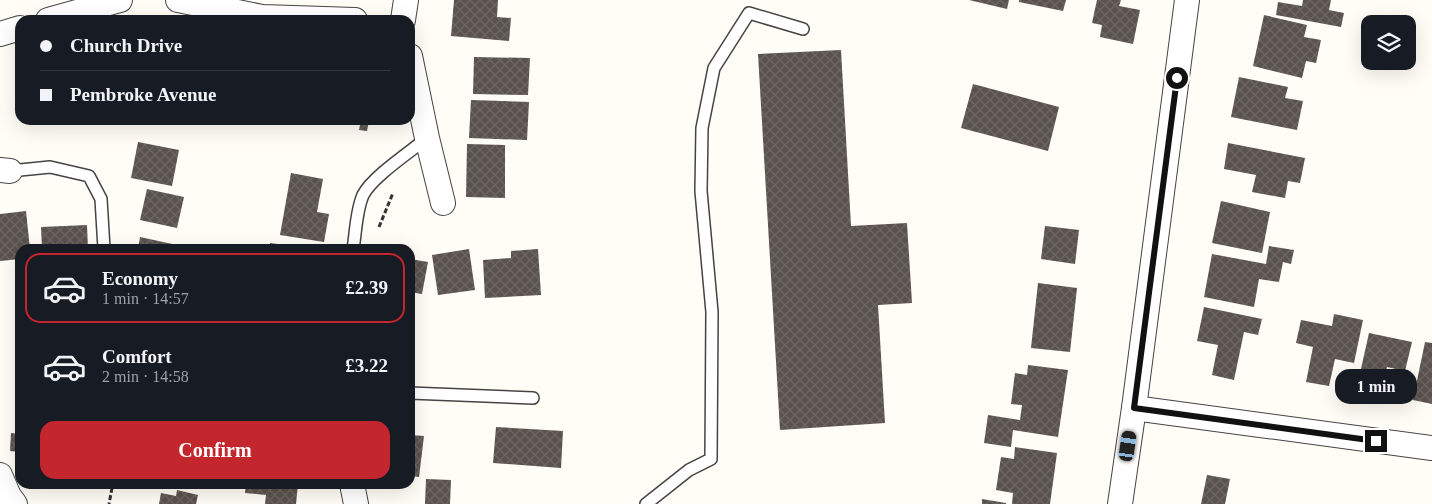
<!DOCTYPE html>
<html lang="en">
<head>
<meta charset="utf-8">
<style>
  body { margin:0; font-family:Georgia,serif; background:#242831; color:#f1f3f6; height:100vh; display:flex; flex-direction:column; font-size:19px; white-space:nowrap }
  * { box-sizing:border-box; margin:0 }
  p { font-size:16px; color:#9ea1a6 }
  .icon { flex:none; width:28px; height:28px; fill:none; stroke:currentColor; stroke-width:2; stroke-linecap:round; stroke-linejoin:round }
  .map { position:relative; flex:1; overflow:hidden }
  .side { position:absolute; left:15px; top:244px; width:400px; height:245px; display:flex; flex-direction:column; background:#171b24; border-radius:15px; box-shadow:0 5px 20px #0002 }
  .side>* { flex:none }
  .top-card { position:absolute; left:15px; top:15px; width:400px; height:110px; border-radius:15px; box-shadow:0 5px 20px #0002; display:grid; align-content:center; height:110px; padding:0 25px; background:#171b24 }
  .buttons { position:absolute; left:1361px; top:15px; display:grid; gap:10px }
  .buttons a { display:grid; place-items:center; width:55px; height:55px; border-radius:10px; background:#171b24; box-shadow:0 5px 20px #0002; font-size:25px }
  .end { position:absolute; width:22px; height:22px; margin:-11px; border:6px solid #111; background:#fff; box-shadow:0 0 0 2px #fff }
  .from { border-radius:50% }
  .bubble { position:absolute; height:35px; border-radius:15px; background:#171b24; box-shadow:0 5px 20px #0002; font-size:16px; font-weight:600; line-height:35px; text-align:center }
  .car { position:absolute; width:15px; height:30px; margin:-15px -8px; border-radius:6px; box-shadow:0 0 4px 1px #0007; background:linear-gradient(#222 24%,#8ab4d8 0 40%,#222 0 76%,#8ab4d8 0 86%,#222 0) }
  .top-card b { display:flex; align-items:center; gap:18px; height:48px; font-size:19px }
  .top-card b+b { border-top:1px solid #363941 }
  .top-card i { width:12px; height:12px; background:#f1f3f6 }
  ul { padding:9px 0 0; list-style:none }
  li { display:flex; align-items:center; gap:15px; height:70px; margin:0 10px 8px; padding:0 15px; border:2px solid transparent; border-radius:15px }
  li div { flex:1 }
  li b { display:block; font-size:19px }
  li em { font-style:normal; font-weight:600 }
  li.active { border-color:#c4262e }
  li>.icon { width:45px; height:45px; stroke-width:1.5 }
  .button { display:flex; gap:10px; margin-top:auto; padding:10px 25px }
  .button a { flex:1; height:58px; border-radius:15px; background:#c4262e; color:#fff; font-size:20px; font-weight:600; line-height:58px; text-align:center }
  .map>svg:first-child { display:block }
</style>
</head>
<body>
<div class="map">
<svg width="1432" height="504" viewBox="0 0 1432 504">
  <defs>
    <pattern id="building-cross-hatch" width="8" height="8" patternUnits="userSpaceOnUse" patternTransform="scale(1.25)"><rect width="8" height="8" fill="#5a524d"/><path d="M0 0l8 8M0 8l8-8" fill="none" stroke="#6d6662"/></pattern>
  </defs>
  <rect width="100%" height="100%" fill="#fffdf5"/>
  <g fill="url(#building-cross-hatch)">
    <polygon points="454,0 498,0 497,17 511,18 509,41 451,36"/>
    <polygon points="969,0 1009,0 1007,9"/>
    <polygon points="1019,0 1066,0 1063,11 1019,2"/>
    <polygon points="1097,0 1121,0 1119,6 1140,10 1133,44 1100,37 1102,25 1092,23"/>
    <polygon points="1303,0 1331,0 1329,10 1344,13 1341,27 1276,15 1278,2 1302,6"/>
    <polygon points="1264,15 1307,25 1304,37 1321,40 1316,63 1306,61 1302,78 1253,66"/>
    <polygon points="841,50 851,226 907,223 912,303 878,305 885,423 780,430 758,54"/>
    <polygon points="474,57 530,58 528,95 473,94"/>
    <polygon points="16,77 20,77 20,96 19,96"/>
    <polygon points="1239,77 1288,87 1285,98 1303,101 1297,130 1231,117"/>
    <polygon points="973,84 1059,107 1048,151 961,128"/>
    <polygon points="471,100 529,102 527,140 469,138"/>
    <polygon points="286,120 304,120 303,124"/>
    <polygon points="361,120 382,120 381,124 369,121 367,131 359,130"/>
    <polygon points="138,142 179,150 172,186 131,178"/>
    <polygon points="1228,143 1305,158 1300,183 1288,181 1285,198 1252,192 1256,175 1224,169"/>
    <polygon points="467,144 505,145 505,198 466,197"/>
    <polygon points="291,173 323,179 317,212 329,214 324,242 280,235"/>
    <polygon points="147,189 184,197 177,228 140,220"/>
    <polygon points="1221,201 1270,212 1262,253 1212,243"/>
    <polygon points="26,211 30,249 20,249 20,259 0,261 0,214"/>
    <polygon points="87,225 88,249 42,249 41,227"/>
    <polygon points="1045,226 1079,230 1075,264 1041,259"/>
    <polygon points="140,237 177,245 176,249 138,249"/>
    <polygon points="270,243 311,248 311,249 270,249"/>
    <polygon points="1269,246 1294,250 1291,264 1283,262 1279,282 1259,279 1254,307 1204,297 1212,254 1266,264"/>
    <polygon points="469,249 475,290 438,295 432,255"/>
    <polygon points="538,249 541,295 485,298 483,260 511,258 511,251"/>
    <polygon points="410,259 428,262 422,294 410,292"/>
    <polygon points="1038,283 1077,288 1070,352 1031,348"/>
    <polygon points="1204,307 1262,319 1258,335 1244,332 1234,380 1212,375 1218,345 1197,341"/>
    <polygon points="1334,314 1363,320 1354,363 1335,359 1329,386 1306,382 1313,347 1296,343 1301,320 1332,326"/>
    <polygon points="1369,333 1412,342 1405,371 1387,367 1381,396 1356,391"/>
    <polygon points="1425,342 1432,343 1432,404 1413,400"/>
    <polygon points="1028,365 1068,370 1058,437 1013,430 1011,447 984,443 988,415 1020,420 1022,405 1011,404 1015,373 1027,375"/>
    <polygon points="496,427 563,431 561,468 493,463"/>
    <polygon points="11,433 20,434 20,452 10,451"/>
    <polygon points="410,435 424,436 419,477 410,476"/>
    <polygon points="1015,447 1057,453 1050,504 1012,504 1013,493 996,490 1001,457 1014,459"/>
    <polygon points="1207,475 1230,479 1225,504 1201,504"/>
    <polygon points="426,479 451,480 450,504 425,504"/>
    <polygon points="246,484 298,484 296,504 265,504 266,495 245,493"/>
    <polygon points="177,490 198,495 196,504 159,504 161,493 176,496"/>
    <polygon points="982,499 1006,503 1006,504 982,504"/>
  </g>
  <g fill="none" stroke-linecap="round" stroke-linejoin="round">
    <defs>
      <g id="lane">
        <polyline points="10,171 50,167 89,176 101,199 104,249"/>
        <path d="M353,249C356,231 356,211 363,195C372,177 410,152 427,138"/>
        <polyline points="410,393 533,398"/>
        <polyline points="646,504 689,470 711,459 712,312 701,191 702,128 714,68 749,13 803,29"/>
      </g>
      <g id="street">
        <polyline points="178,0 262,17 355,20"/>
        <polyline points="48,20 120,0"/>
        <polyline points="403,20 406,0"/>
        <polyline points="0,34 20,28"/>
        <polyline points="410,56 427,138 443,203"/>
        <polyline points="0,170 10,171"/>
        <polyline points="1134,408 1432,448"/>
        <polyline points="0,475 9,496 15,504"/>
        <polyline points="352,484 356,504"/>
        <polyline points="1120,504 1134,408 1187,0"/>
      </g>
    </defs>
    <use href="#lane" stroke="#444" stroke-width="14"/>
    <use href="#street" stroke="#444" stroke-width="26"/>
    <g stroke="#333" stroke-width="3" stroke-dasharray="5 2.5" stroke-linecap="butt">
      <polyline points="379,227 393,193"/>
      <polyline points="82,484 112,488 109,504"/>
    </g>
    <use href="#lane" stroke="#fff" stroke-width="11"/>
    <use href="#street" stroke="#fff" stroke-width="24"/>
  </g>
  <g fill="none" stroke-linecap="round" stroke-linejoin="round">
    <polyline stroke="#111" stroke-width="6" points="1177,78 1134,408 1376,441"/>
  </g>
</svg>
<div class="buttons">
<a><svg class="icon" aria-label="layers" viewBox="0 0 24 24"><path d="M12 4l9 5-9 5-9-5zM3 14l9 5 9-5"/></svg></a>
</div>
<i class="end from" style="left:1177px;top:78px"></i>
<i class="end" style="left:1376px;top:441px"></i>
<div class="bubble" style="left:1335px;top:369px;width:82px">1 min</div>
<i class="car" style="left:1128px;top:446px;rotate:8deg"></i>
<div class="top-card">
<b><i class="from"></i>Church Drive</b>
<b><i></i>Pembroke Avenue</b>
</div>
<section class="side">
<ul>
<li class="active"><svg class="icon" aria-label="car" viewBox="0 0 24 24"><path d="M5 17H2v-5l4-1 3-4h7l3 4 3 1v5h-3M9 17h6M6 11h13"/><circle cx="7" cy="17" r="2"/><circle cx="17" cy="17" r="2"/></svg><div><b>Economy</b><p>1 min · 14:57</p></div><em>£2.39</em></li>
<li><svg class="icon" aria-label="car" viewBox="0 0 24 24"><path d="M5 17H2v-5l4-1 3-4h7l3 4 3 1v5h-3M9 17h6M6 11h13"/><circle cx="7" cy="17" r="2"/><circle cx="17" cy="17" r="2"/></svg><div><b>Comfort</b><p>2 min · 14:58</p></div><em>£3.22</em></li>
</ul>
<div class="button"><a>Confirm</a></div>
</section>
</div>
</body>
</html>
